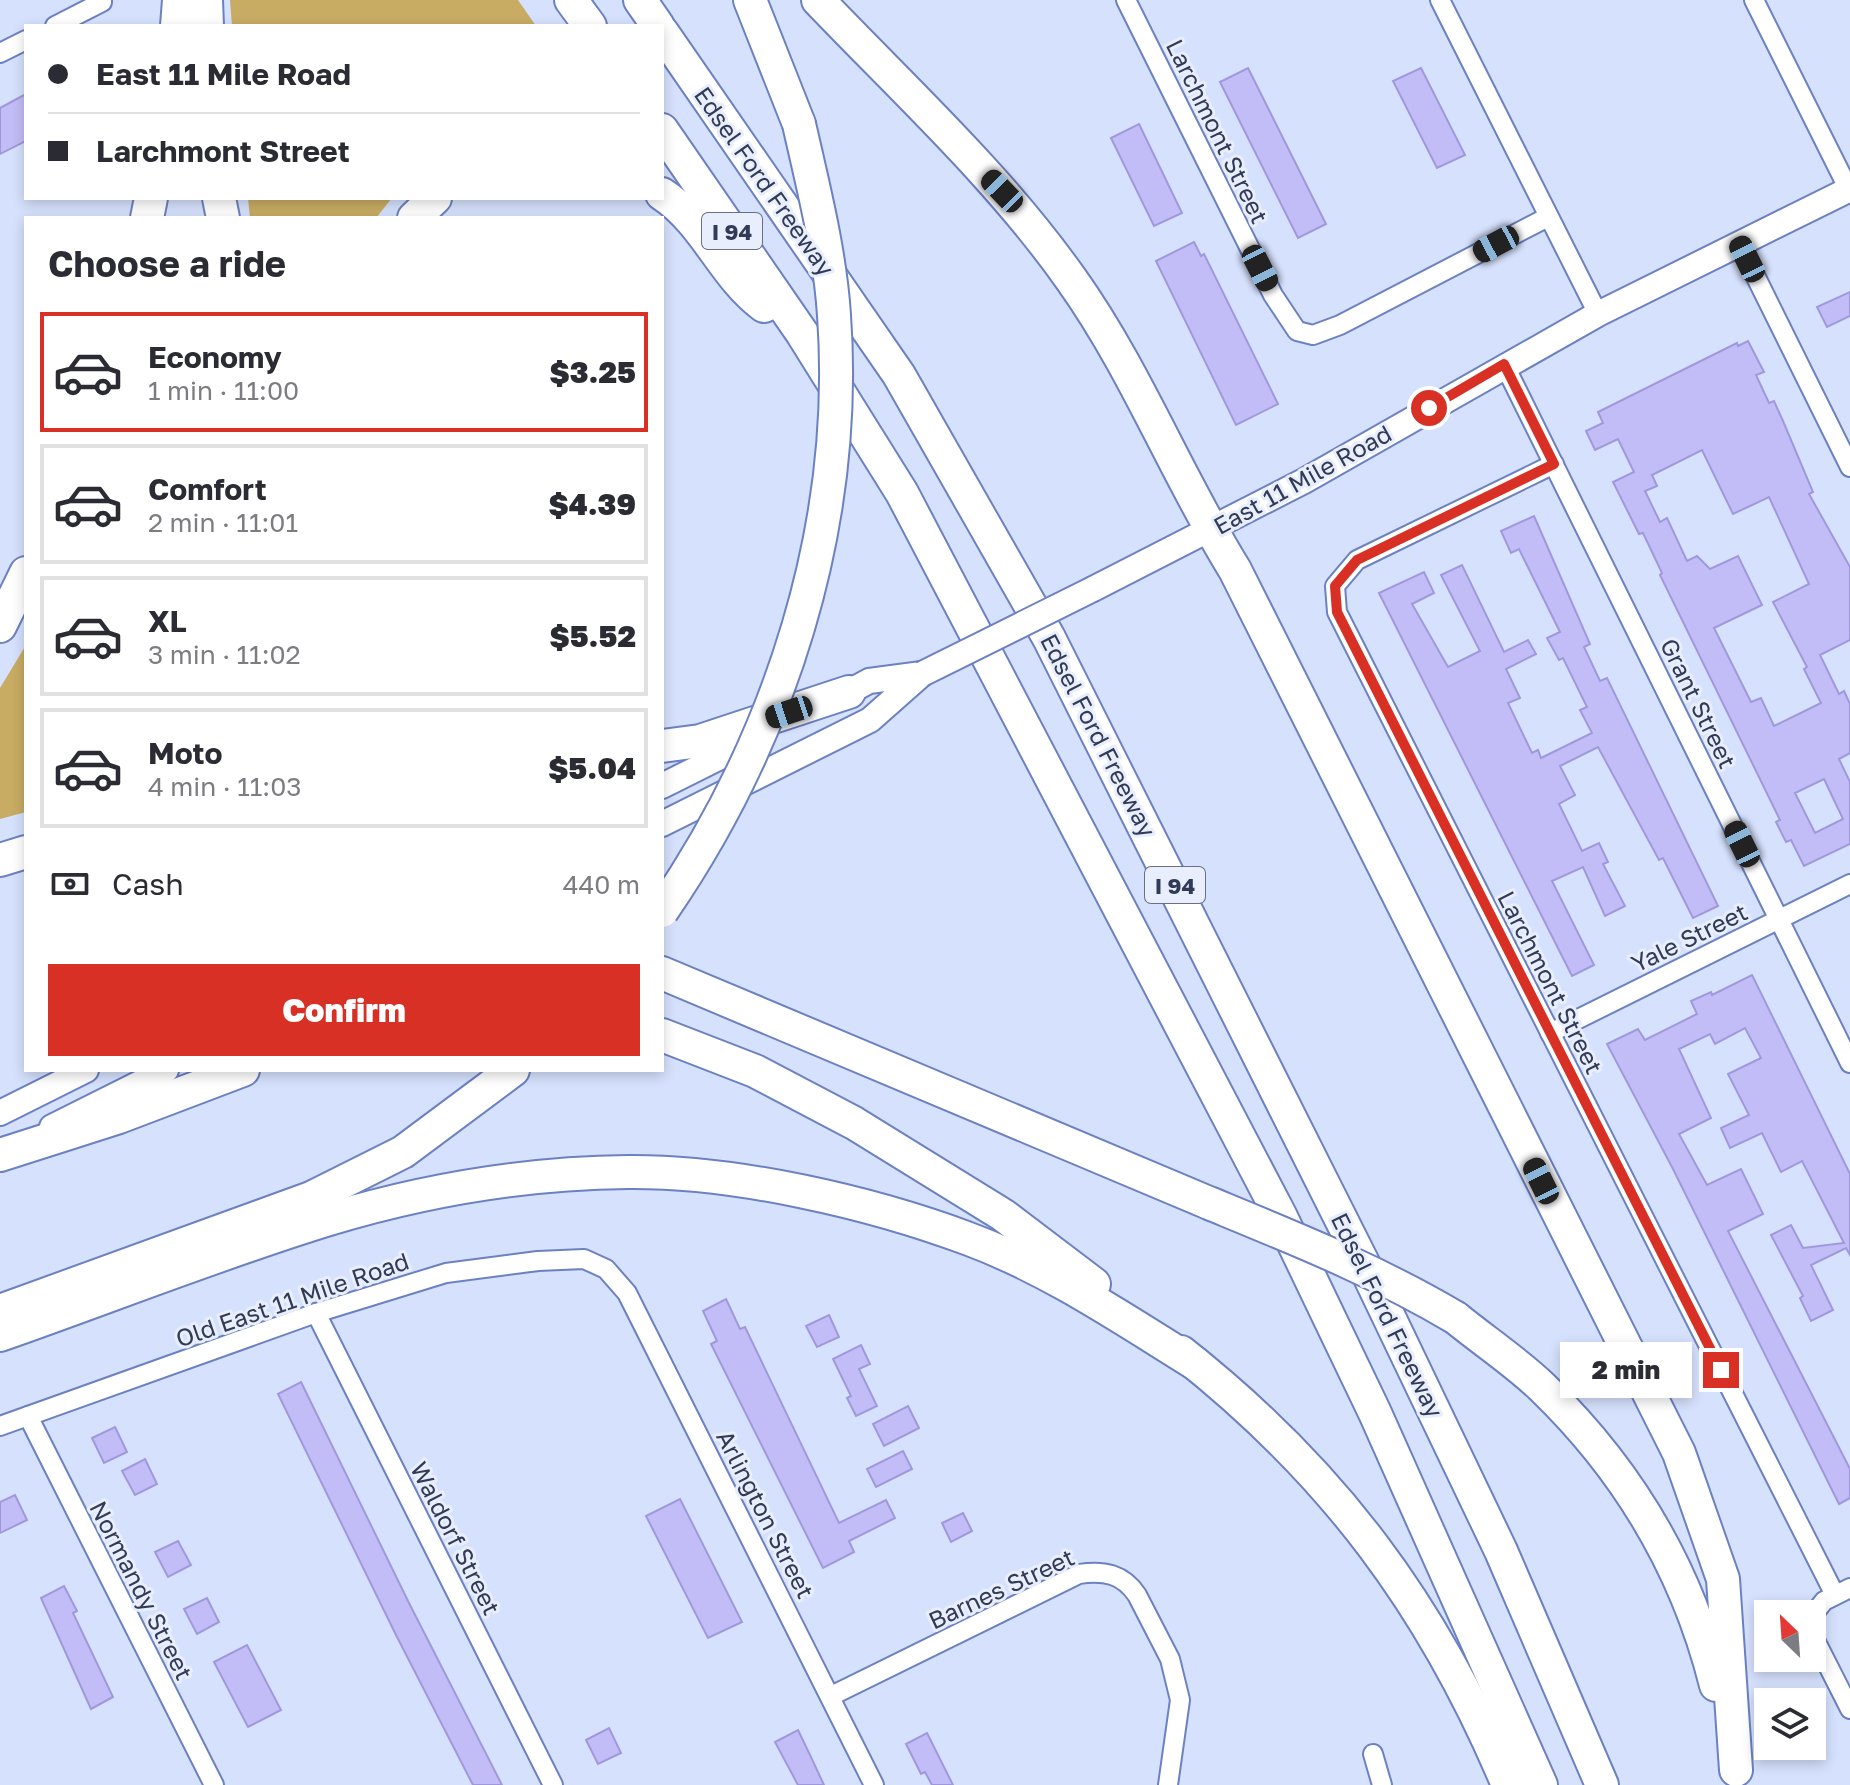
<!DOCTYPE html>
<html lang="en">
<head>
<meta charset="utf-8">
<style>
  body { margin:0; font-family:"Golos Text",sans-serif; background:#f2f2f3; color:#2b2b33; height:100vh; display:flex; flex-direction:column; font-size:30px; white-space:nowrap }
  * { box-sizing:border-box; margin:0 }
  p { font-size:26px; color:#7c7c81 }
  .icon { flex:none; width:44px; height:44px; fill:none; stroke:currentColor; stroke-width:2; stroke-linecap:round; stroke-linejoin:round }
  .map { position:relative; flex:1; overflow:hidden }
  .drawer { position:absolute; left:24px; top:216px; width:640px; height:856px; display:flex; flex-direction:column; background:#fff; border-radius:0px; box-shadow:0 4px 12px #0003 }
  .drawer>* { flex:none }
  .top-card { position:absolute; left:24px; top:24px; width:640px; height:176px; border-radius:0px; box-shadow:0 4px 12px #0003; display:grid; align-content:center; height:176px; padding:0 24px; background:#fff }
  .needle { width:52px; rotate:335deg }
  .tools { position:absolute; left:1754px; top:1600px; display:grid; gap:16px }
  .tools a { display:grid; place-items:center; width:72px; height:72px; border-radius:0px; background:#fff; box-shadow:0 4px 12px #0003; font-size:40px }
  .end { position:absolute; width:36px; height:36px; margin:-18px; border:10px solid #d93025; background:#fff; box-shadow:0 0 0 4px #fff }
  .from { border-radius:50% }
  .bubble { position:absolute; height:56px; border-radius:0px; background:#fff; box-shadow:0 4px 12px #0003; font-size:26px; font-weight:800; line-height:56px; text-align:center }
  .car { position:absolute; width:24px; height:48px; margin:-24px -12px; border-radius:10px; box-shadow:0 0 6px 2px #0007; background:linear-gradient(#222 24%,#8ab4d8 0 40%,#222 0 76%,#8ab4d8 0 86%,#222 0) }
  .top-card b { display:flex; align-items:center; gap:28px; height:76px; font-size:30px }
  .top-card b+b { border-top:2px solid #e1e1e2 }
  .top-card i { width:20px; height:20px; background:#2b2b33 }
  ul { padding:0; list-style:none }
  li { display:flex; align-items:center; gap:24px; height:120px; margin:0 16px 12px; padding:0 8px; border:4px solid #e1e1e2; border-radius:0px }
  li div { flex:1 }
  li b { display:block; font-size:30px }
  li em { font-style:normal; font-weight:800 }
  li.selected { border-color:#d93025 }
  li>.icon { width:72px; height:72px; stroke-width:1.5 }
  h2 { padding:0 24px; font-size:36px; line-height:96px }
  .pay { display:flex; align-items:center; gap:20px; height:88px; padding:0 24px; font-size:30px }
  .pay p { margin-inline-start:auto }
  .action { display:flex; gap:16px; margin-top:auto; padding:16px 24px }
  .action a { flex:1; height:92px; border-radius:0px; background:#d93025; color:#fff; font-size:32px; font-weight:800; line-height:92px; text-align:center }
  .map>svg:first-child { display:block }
</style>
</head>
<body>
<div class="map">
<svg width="1850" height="1785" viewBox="0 0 1850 1785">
  <rect width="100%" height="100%" fill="#d6e1fd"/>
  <g fill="#c8ac63">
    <polygon points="230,0 518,0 536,26 232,26"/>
    <polygon points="248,198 392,198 376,218 250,218"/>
    <polygon points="26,645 26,812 0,819 0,688"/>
  </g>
  <g fill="#c3bdf7" stroke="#a098dd" stroke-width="2" fill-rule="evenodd">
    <polygon points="1248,68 1326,224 1298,238 1220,82"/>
    <polygon points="1421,68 1465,155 1437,168 1393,81"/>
    <polygon points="26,94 26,141 0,154 0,108"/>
    <polygon points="1139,124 1182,213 1154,226 1111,138"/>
    <polygon points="1194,242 1201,256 1204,254 1278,404 1236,425 1156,261"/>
    <polygon points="1850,292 1850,316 1827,327 1817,307"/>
    <path d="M1748,341L1764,372L1756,375L1769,403L1774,401L1783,421L1813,492L1809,494L1850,567V640L1820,655L1839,694L1844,691L1850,704V753L1839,759L1850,782V844L1804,866L1791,840L1786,842L1776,822L1780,820L1660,575L1662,573L1643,533L1639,534L1613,482L1634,472L1618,439L1595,450L1586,431L1603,423L1598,412L1737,343L1738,346ZM1702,450L1733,514L1769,497L1809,584L1773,602L1807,667L1804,669L1821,703L1774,726L1761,698L1751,702L1714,628L1762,605L1738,556L1710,569L1697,556L1687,561L1667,518L1660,522L1645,491L1657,486L1652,475ZM1824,779L1843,819L1815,833L1795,793Z"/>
    <polygon points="1534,516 1590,644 1584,647 1600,681 1607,678 1718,906 1693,918 1663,858 1659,860 1598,747 1560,766 1575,795 1559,804 1582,851 1599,843 1608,862 1603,864 1625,906 1605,916 1583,867 1552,881 1594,965 1572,976 1379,593 1424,572 1434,593 1412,604 1448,667 1480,651 1441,575 1462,565 1504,652 1528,640 1536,654 1506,669 1520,698 1508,703 1532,753 1538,750 1541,758 1592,733 1580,710 1587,707 1563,658 1559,660 1547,638 1560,632 1519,549 1511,553 1501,531"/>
    <polygon points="1752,975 1850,1174 1850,1255 1846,1248 1811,1265 1833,1310 1811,1321 1800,1298 1803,1296 1771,1235 1791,1225 1803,1248 1844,1243 1802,1161 1781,1172 1762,1133 1730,1148 1721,1128 1749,1115 1728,1074 1761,1058 1745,1028 1715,1044 1710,1034 1679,1049 1711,1118 1679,1134 1707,1185 1741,1169 1763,1214 1728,1231 1850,1469 1850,1498 1839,1504 1673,1169 1607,1044 1638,1029 1645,1040 1697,1014 1691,1001 1711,992 1712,995"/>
    <polygon points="726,1299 740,1329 745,1327 839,1523 886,1500 895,1518 849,1541 854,1552 823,1568 711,1344 717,1341 703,1311"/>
    <polygon points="829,1315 839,1337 817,1347 806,1326"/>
    <polygon points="861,1345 870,1364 859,1369 877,1406 856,1416 847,1398 851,1396 833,1359"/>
    <polygon points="301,1382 409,1603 502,1785 473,1785 396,1635 278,1394"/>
    <polygon points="908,1406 919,1428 884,1446 873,1424"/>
    <polygon points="115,1427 127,1452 104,1463 92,1438"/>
    <polygon points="903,1451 912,1469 876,1487 867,1469"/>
    <polygon points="145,1459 157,1484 135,1495 122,1471"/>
    <polygon points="15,1495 27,1520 0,1533 0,1502"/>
    <polygon points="680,1499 742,1622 708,1638 646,1516"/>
    <polygon points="963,1513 972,1531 951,1542 942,1523"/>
    <polygon points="178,1541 191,1565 168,1577 155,1552"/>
    <polygon points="64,1586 77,1611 73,1613 113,1697 91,1709 41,1598"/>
    <polygon points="207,1598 219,1622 197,1634 184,1609"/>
    <polygon points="247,1645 281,1710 248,1727 214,1662"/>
    <polygon points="609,1728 621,1753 598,1764 586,1740"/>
    <polygon points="798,1730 810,1755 824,1785 798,1785 775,1742"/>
    <polygon points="927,1733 953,1785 932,1785 925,1772 921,1774 906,1744"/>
  </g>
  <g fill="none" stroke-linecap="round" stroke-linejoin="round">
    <defs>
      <g id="street">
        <polyline points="1126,0 1273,295 1297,331 1313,335 1340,325 1548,217"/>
        <polyline points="1440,0 1598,314"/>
        <polyline points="1754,0 1849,190"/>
        <polyline points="55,26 102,2"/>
        <polyline points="0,53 26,40"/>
        <polyline points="1739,243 1850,467"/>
        <polyline points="1504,364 1850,1063"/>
        <polyline points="1554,464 1357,560 1335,586 1337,612 1835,1595"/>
        <polyline points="1550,1033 1850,884"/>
        <polyline points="316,1313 553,1785"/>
        <polyline points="28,1416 214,1785"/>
        <polyline points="0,1426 316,1313 446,1273 538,1261 584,1259 606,1269 627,1293 874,1785"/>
        <polyline points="1812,1616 1824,1601 1850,1588"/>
        <polyline points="1812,1634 1850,1709"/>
        <path d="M831,1696L1079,1574C1104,1570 1123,1574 1137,1595L1170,1659L1180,1700L1168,1785"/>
        <polyline points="1373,1754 1382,1785"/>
      </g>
      <g id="secondary">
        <polyline points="1093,589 1304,481 1598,314 1850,189"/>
        <polyline points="834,700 869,681 922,674"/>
        <polyline points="662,786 762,736"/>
        <polyline points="662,824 870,720 922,674"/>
        <polyline points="0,1113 86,1070"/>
        <polyline points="52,1127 166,1070"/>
      </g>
      <g id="highway">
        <polyline points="206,0 207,26"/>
        <polyline points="571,0 590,26"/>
        <polyline points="640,0 658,26"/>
        <polyline points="750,0 799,124"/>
        <path d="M818,0C904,90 999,177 1071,279C1136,370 1176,475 1235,570L1679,1453L1723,1579L1736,1770"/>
        <polyline points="177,26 179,0"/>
        <polyline points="662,32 899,375 1049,638 1364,1265 1501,1551 1602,1785"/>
        <polyline points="662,130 802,333 902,493 1280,1215 1375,1413 1541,1785"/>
        <path d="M662,194C706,223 723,276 764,306"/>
        <polyline points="219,198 223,218"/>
        <polyline points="147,218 151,198"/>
        <polyline points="414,218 435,198"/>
        <polyline points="0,626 26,573"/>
        <polyline points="662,746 700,741 849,692"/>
        <polyline points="0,860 26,852"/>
        <polyline points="662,973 1209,1203"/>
        <polyline points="662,1035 755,1071 854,1123 1003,1215 1094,1284"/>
        <polyline points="0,1155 119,1117 243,1070"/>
        <polyline points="0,1311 311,1198 403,1152 513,1070"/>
        <path d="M1456,1318C1484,1341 1516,1362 1542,1387C1628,1470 1687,1569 1716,1685"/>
        <path d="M0,1335C109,1297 218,1253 329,1219C425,1190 528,1173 628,1172C735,1171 870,1202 969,1239C1050,1269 1123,1319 1196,1364"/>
        <path d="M1181,1352C1333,1472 1433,1606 1508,1785"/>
      </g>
    </defs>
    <use href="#street" stroke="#6b81c1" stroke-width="22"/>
    <use href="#secondary" stroke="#6b81c1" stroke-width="28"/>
    <use href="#highway" stroke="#6b81c1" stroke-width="36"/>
    <use href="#street" stroke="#fff" stroke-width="18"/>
    <use href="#secondary" stroke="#fff" stroke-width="24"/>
    <use href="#highway" stroke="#fff" stroke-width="32"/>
    <defs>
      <polyline id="secondary-bridge" points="922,674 1093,589"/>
      <g id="highway-bridge">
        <path d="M662,911C781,738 849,525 834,315C830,252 813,186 799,124"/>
        <path d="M1209,1203C1294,1238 1377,1271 1456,1318"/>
      </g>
    </defs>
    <use href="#secondary-bridge" stroke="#6b81c1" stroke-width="28" stroke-linecap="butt"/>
    <use href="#highway-bridge" stroke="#6b81c1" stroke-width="36" stroke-linecap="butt"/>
    <use href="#secondary-bridge" stroke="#fff" stroke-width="24"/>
    <use href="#highway-bridge" stroke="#fff" stroke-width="32"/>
  </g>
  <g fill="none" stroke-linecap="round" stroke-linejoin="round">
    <polyline stroke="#d93025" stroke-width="10" points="1429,408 1504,364 1554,464 1357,560 1335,586 1337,612 1721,1370"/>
  </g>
  <g text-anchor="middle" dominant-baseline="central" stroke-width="6" stroke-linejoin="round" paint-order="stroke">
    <g fill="#e8eefc" stroke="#687088" stroke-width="2">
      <rect x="702" y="213" width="60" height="36" rx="6"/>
      <rect x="1145" y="867" width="60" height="36" rx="6"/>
    </g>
    <g font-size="22" font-weight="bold" fill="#313a56">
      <text x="732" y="231">I 94</text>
      <text x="1175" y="885">I 94</text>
    </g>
    <g font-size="24" fill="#313a56" stroke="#e8eefc">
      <text transform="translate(1218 131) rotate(64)">Larchmont Street</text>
      <text transform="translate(765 181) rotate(55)">Edsel Ford Freeway</text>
      <text transform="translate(1302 479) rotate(-29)">East 11 Mile Road</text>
      <text transform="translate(1699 703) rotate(64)">Grant Street</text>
      <text transform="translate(1099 735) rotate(63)">Edsel Ford Freeway</text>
      <text transform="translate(1689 937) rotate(-26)">Yale Street</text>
      <text transform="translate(1551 982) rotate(63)">Larchmont Street</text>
      <text transform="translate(292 1299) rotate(-19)">Old East 11 Mile Road</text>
      <text transform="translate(1388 1315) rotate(64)">Edsel Ford Freeway</text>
      <text transform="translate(766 1514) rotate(63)">Arlington Street</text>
      <text transform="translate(456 1538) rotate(63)">Waldorf Street</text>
      <text transform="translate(1001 1588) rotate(-25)">Barnes Street</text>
      <text transform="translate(142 1590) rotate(63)">Normandy Street</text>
    </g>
  </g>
</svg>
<div class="tools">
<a><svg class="needle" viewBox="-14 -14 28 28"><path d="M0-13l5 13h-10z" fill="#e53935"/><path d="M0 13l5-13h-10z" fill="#7c7c81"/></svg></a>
<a><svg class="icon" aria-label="layers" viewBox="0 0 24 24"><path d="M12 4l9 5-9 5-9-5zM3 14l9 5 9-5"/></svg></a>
</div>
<i class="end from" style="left:1429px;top:408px"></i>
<i class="end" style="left:1721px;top:1370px"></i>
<div class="bubble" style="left:1560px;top:1342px;width:132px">2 min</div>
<i class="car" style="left:1002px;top:191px;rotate:316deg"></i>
<i class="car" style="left:1496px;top:244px;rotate:242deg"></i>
<i class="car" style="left:1747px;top:259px;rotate:334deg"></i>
<i class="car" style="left:1260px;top:268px;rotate:153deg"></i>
<i class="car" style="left:789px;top:712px;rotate:252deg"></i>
<i class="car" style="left:1742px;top:844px;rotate:334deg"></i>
<i class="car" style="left:1541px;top:1181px;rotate:334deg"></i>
<div class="top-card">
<b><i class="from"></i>East 11 Mile Road</b>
<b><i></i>Larchmont Street</b>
</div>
<section class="drawer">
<h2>Choose a ride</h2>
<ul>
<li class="selected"><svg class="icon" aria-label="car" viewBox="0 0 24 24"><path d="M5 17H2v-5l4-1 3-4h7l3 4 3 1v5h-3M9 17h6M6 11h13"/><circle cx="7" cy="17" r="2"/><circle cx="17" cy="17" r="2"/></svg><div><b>Economy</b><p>1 min · 11:00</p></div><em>$3.25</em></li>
<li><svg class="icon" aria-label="car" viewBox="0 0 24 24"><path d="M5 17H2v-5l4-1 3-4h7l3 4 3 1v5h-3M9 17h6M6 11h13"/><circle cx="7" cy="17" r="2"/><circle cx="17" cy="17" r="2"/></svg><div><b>Comfort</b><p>2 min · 11:01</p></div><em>$4.39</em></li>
<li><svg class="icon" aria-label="car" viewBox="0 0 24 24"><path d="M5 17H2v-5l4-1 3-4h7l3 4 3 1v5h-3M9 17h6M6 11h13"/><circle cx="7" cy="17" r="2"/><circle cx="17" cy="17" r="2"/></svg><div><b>XL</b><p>3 min · 11:02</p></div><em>$5.52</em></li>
<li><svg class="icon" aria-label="car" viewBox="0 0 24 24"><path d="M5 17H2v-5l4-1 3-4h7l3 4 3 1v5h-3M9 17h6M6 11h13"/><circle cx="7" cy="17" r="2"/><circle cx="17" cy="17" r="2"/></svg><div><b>Moto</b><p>4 min · 11:03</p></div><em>$5.04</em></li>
</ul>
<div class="pay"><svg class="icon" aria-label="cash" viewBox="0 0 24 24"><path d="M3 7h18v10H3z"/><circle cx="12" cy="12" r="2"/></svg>Cash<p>440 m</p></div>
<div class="action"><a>Confirm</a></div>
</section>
</div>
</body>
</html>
